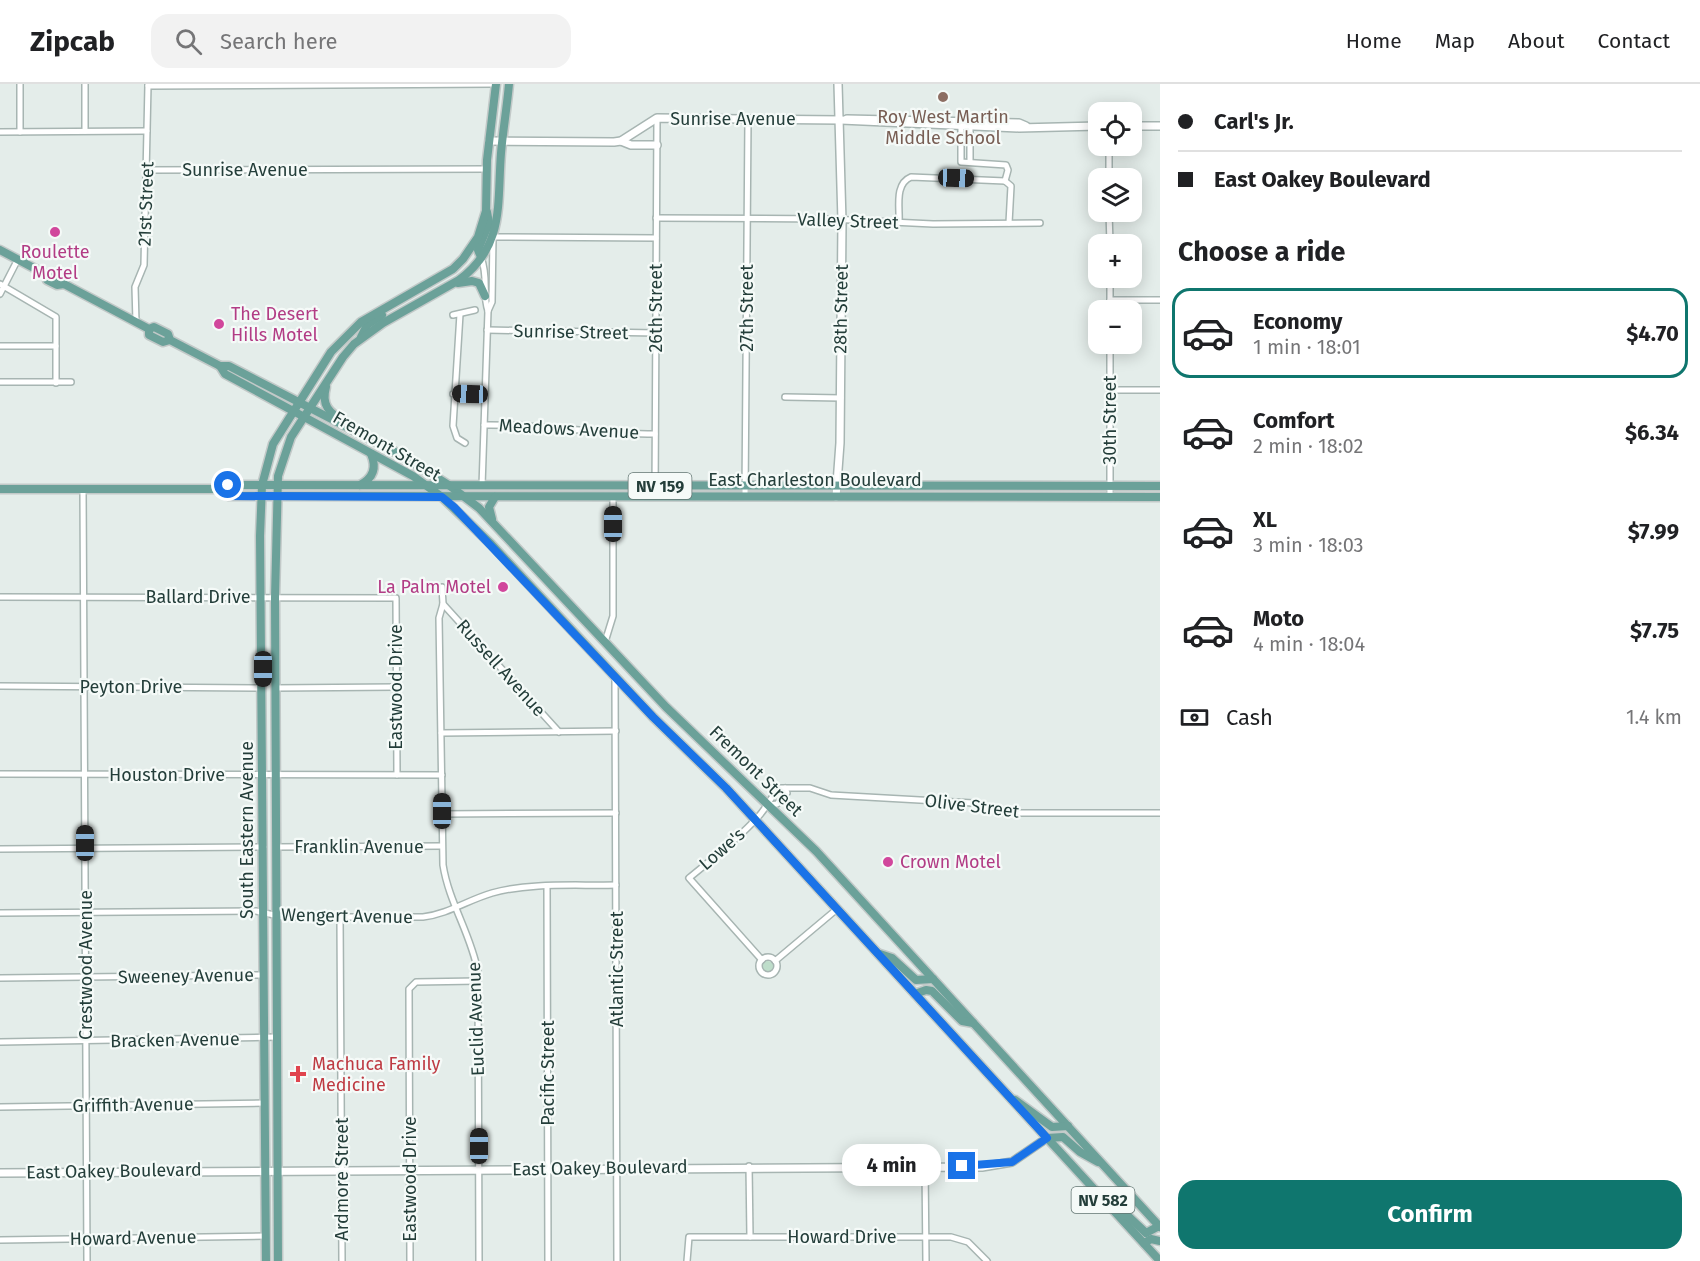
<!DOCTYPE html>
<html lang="en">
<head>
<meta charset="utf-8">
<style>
  body { margin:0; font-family:"Fira Sans",sans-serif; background:#f2f2f2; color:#202124; height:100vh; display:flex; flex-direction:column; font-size:22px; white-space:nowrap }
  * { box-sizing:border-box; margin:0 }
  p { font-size:20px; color:#757577 }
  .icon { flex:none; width:33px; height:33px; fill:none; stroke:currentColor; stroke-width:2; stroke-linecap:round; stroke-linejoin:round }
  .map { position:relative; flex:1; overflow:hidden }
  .details { display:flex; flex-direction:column; background:#fff; width:540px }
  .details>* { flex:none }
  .guide { display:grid; align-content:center; height:132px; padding:0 18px; background:#fff }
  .controls { position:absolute; left:1088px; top:18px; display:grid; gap:12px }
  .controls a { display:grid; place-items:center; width:54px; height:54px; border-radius:12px; background:#fff; box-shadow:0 3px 15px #0003; font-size:30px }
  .end { position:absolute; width:27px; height:27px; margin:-14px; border:8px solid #1a73e8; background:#fff; box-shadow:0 0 0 3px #fff }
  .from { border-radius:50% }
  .bubble { position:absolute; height:42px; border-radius:18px; background:#fff; box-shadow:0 3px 15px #0003; font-size:20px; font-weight:700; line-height:42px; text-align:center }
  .car { position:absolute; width:18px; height:36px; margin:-18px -9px; border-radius:8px; box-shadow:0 0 4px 2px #0007; background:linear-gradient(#222 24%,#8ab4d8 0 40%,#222 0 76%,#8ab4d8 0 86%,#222 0) }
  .guide b { display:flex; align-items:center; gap:21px; height:57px; font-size:22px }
  .guide b+b { border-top:2px solid #e0e0e0 }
  .guide i { width:15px; height:15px; background:#202124 }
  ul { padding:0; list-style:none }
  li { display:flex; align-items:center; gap:18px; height:90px; margin:0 12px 9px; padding:0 6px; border:3px solid transparent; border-radius:18px }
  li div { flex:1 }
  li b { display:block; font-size:22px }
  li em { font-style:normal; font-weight:700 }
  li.active { border-color:#0f766e }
  li>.icon { width:54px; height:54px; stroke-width:1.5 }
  h2 { padding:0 18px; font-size:27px; line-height:72px }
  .pay { display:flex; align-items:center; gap:15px; height:66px; padding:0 18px; font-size:22px }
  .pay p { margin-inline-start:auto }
  .cta { display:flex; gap:12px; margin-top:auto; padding:12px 18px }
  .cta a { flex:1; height:69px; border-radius:18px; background:#0f766e; color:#fff; font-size:24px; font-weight:700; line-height:69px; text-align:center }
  header { display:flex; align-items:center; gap:36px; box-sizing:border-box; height:84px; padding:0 30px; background:#fff; border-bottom:2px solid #e0e0e0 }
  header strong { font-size:28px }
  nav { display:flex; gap:33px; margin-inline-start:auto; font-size:21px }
  .search { width:420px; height:54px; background:#f2f2f2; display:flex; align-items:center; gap:15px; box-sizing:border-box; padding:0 21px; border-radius:18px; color:#757577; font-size:22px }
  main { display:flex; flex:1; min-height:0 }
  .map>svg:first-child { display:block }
</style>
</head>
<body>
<header>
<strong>Zipcab</strong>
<div class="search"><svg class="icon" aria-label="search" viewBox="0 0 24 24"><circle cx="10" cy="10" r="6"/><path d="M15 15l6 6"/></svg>Search here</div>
<nav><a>Home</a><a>Map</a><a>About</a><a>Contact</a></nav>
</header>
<main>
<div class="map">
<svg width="1160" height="1177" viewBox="0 0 1160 1177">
  <rect width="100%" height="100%" fill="#e4edea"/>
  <circle fill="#beddca" cx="767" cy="885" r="8"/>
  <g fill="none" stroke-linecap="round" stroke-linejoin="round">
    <defs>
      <g id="minor">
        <polyline points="148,2 494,0"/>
        <polyline points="961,40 961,78 1006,81 1008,86 1005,97"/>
        <polyline points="85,47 85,0"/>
        <polyline points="0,48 147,47"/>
        <polyline points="20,48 20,0"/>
        <polyline points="1109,62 1109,94"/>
        <polyline points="970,78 970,41"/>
        <polyline points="147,86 487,85"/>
        <polyline points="1005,97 1011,102 1009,139"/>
        <polyline points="1109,128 1110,160"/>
        <polyline points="656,134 830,135 933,140 1040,139"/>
        <path d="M899,138C900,124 894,100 911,93L1005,97"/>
        <path d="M481,173C489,195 482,210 488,227L482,402"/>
        <polyline points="1110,194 1110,226"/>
        <polyline points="0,200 56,233 56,299"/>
        <polyline points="0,210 18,175"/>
        <polyline points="1110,216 1160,216"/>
        <polyline points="488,227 492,218 493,153 656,154"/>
        <polyline points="460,230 453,342 457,354 465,359"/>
        <polyline points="453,231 475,226"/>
        <polyline points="136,238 135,203 144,181 148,1"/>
        <polyline points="487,246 656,249"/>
        <polyline points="1110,260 1110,413"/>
        <polyline points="0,262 56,262"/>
        <polyline points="0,298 71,298"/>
        <polyline points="1111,306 1160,306"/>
        <polyline points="453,310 485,310"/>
        <polyline points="785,313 841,314"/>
        <path d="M484,341C541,340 597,350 655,350"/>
        <polyline points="83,405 87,1177"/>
        <polyline points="655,413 657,34"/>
        <polyline points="745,413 748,35"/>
        <path d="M442,503L443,520L439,534L443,781C449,819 471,850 478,888L479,1177"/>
        <polyline points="0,513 396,514 397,691"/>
        <polyline points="443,520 559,648"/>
        <polyline points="605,558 613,532 613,413"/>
        <polyline points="615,594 617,1177"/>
        <polyline points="0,602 262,604"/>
        <polyline points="275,604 396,603"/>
        <polyline points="441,649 616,647"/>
        <polyline points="0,690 442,691"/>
        <polyline points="769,721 777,720 787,709 785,704"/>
        <polyline points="442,730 616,729"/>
        <polyline points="276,763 442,762"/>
        <polyline points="0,765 264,763"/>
        <polyline points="547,802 548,1177"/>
        <path d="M0,829L256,827L283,833H423C448,830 468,816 492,809C532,798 576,802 616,801"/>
        <polyline points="340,833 342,1177"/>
        <circle cx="768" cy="882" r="9"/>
        <path d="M762,876L689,794C712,775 737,756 757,734C767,724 770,713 780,704H810L831,711L973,719L1005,729H1160"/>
        <polyline points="775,877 837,825"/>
        <polyline points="0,894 264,891"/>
        <polyline points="0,958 277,953"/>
        <polyline points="0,1023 265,1019"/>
        <polyline points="749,1082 750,1153"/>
        <polyline points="925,1082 926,1177"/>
        <polyline points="0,1156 266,1152"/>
        <polyline points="410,1177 409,905 416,898 478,897"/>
        <polyline points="687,1177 689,1153 951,1153 968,1158 987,1177"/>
      </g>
      <g id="tertiary">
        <polyline points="847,35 1019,39 1026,42"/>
        <polyline points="1131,42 1160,42"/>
        <polyline points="489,57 614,58 621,57 657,34 841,36 1019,44 1098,42"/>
        <polyline points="621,57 631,61 657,61"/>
        <polyline points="836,413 840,359 842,137 838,0"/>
        <polyline points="0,1089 982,1083 1012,1078 1047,1054"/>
      </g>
      <g id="primary">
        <polyline points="0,166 47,191 51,189 62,195 64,200"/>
        <polyline points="481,173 478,166 489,139 487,128"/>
        <polyline points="47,191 47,196 57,201 64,200 149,245 154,243 168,250 170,256 220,282 225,290 413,392 442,413 491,460 653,633 726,704 1160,1177"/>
        <polyline points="458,199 472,197 479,199 485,212"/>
        <polyline points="149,245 149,251 163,258 170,256"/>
        <polyline points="361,253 367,241 382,231"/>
        <polyline points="220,282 229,282 401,371 450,402 479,424 666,623 816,767 1160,1143"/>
        <path d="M326,303C321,321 329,329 344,337"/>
        <path d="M360,401C373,394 377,384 371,370"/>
        <polyline points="0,405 219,405 228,401 256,401 1160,402"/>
        <polyline points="219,405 228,412 261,412 1160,413"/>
        <polyline points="492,435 489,423 495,413"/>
        <polyline points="880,870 892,874 916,896 933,895"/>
        <polyline points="915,910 926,906 932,907 962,937 973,939"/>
        <polyline points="1015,1016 1052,1043 1068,1042"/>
        <polyline points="1047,1054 1063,1053 1080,1068 1098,1078"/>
        <polyline points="1116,1128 1129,1133 1146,1149 1159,1142"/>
        <polyline points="1144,1159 1151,1155 1160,1157"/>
        <polyline points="266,1177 260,452 262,401 273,360 331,268 361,238 453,185 463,175 478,153 486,127 487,76 496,0"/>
        <path d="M278,1177L275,514L278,392L291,353L343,273L354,260L383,239L459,196C505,162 497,120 501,69C503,46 507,23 509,0"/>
      </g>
    </defs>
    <use href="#minor" stroke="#a7b5b2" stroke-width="8"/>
    <use href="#tertiary" stroke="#a7b5b2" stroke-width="10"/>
    <use href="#primary" stroke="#c2c9c8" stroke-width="11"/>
    <use href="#minor" stroke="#fff" stroke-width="5"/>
    <use href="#tertiary" stroke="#fff" stroke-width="7"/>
    <use href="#primary" stroke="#6ba199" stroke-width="8"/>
  </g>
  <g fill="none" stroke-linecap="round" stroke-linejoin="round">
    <polyline stroke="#1a73e8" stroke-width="8" points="228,401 219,405 228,412 442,413 454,423 653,633 726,704 1047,1054 1012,1078 962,1082"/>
  </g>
  <circle fill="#8d6e63" stroke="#f5faf8" stroke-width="2" cx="943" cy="13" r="6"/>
  <g fill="#d1479c" stroke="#f5faf8" stroke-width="2">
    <circle cx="55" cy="148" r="6"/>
    <circle cx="219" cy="240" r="6"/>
    <circle cx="503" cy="503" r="6"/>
    <circle cx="888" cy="778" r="6"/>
  </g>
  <path fill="#e0444e" stroke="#f5faf8" stroke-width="2" d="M295 981h6v6h6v6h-6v6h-6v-6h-6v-6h6z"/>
  <g text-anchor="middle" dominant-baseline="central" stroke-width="4.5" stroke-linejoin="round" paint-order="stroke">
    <g fill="#f5faf8" stroke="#637673" stroke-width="1.5">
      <rect x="628.5" y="389" width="63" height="26" rx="4.5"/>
      <rect x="1071.5" y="1103" width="63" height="26" rx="4.5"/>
    </g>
    <g font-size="16" font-weight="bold" fill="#243e3a">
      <text x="660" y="402">NV 159</text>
      <text x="1103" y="1116">NV 582</text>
    </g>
    <g font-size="18" fill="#785e54" stroke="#f5faf8">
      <text x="943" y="33">Roy West Martin<tspan x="943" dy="21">Middle School</tspan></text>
    </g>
    <g font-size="18" fill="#243e3a" stroke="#f5faf8">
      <text x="733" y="35">Sunrise Avenue</text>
      <text x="245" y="86">Sunrise Avenue</text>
      <text transform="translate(146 120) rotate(-88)">21st Street</text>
      <text transform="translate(848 137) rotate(2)">Valley Street</text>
      <text transform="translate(656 224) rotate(-90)">26th Street</text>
      <text transform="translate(747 224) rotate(-90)">27th Street</text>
      <text transform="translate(841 225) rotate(-89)">28th Street</text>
      <text transform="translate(571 248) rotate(1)">Sunrise Street</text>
      <text transform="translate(1110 336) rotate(-90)">30th Street</text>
      <text transform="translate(569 345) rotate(3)">Meadows Avenue</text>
      <text transform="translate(387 362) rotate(30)">Fremont Street</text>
      <text x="815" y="396">East Charleston Boulevard</text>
      <text x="198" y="513">Ballard Drive</text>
      <text transform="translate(501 584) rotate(48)">Russell Avenue</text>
      <text x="131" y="603">Peyton Drive</text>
      <text transform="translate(396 603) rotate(-90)">Eastwood Drive</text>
      <text transform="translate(756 687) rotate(44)">Fremont Street</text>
      <text x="167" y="691">Houston Drive</text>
      <text transform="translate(972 722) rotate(7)">Olive Street</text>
      <text transform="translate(247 746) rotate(-90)">South Eastern Avenue</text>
      <text x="359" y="763">Franklin Avenue</text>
      <text transform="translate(722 765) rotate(-41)">Lowe's</text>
      <text transform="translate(347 832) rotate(1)">Wengert Avenue</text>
      <text transform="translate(86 881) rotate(-90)">Crestwood Avenue</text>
      <text transform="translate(617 885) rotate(-90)">Atlantic Street</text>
      <text transform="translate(186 892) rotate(-1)">Sweeney Avenue</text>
      <text transform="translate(476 935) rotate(-92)">Euclid Avenue</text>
      <text transform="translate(175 956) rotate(-1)">Bracken Avenue</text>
      <text transform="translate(548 989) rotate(-90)">Pacific Street</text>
      <text transform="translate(133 1021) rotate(-1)">Griffith Avenue</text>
      <text transform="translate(600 1084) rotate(-1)">East Oakey Boulevard</text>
      <text transform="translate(114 1087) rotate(-1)">East Oakey Boulevard</text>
      <text transform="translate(342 1095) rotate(-90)">Ardmore Street</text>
      <text transform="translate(410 1095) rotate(-90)">Eastwood Drive</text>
      <text x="842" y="1153">Howard Drive</text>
      <text transform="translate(133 1154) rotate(-1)">Howard Avenue</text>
    </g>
    <g font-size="18" fill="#b23c85" stroke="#f5faf8" text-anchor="start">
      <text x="55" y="168" text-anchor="middle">Roulette<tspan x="55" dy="21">Motel</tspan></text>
      <text x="231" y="230">The Desert<tspan x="231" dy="21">Hills Motel</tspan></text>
      <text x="491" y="503" text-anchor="end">La Palm Motel</text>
      <text x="900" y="778">Crown Motel</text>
    </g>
    <g font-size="18" fill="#be3a42" stroke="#f5faf8" text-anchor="start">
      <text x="312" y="980">Machuca Family<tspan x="312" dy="21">Medicine</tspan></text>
    </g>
  </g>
</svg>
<div class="controls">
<a><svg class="icon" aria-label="locate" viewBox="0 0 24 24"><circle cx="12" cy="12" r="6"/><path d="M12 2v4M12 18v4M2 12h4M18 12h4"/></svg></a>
<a><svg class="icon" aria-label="layers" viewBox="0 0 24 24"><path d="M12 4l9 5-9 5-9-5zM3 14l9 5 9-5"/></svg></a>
<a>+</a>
<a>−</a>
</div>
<i class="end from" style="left:228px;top:401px"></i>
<i class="end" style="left:962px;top:1082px"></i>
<div class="bubble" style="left:842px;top:1060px;width:99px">4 min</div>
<i class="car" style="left:956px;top:94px;rotate:92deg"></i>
<i class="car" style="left:470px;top:310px;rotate:272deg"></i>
<i class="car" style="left:613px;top:440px;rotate:0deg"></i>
<i class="car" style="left:263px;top:585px;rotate:180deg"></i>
<i class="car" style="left:442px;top:727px;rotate:0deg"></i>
<i class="car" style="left:85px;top:759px;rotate:0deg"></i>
<i class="car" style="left:479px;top:1062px;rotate:0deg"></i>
</div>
<section class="details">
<div class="guide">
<b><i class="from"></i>Carl's Jr.</b>
<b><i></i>East Oakey Boulevard</b>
</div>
<h2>Choose a ride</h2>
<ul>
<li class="active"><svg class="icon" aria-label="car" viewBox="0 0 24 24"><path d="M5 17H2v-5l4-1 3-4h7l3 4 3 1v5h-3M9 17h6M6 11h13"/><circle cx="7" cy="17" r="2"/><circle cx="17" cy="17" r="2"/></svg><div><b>Economy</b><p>1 min · 18:01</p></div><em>$4.70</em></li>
<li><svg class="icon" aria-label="car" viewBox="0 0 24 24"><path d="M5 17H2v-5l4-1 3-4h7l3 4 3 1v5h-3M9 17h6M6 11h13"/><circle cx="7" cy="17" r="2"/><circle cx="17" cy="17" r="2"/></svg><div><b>Comfort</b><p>2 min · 18:02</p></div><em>$6.34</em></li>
<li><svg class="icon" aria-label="car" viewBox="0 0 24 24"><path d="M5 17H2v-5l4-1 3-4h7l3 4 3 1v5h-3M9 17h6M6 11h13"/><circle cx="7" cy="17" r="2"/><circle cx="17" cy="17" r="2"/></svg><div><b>XL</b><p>3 min · 18:03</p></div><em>$7.99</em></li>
<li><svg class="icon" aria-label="car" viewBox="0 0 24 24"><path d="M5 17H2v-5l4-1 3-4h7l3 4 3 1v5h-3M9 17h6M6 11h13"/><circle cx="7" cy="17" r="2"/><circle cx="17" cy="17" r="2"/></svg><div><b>Moto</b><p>4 min · 18:04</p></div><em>$7.75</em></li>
</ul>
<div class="pay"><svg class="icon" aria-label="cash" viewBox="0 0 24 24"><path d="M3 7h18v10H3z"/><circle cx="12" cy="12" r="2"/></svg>Cash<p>1.4 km</p></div>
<div class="cta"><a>Confirm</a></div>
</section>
</main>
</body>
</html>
